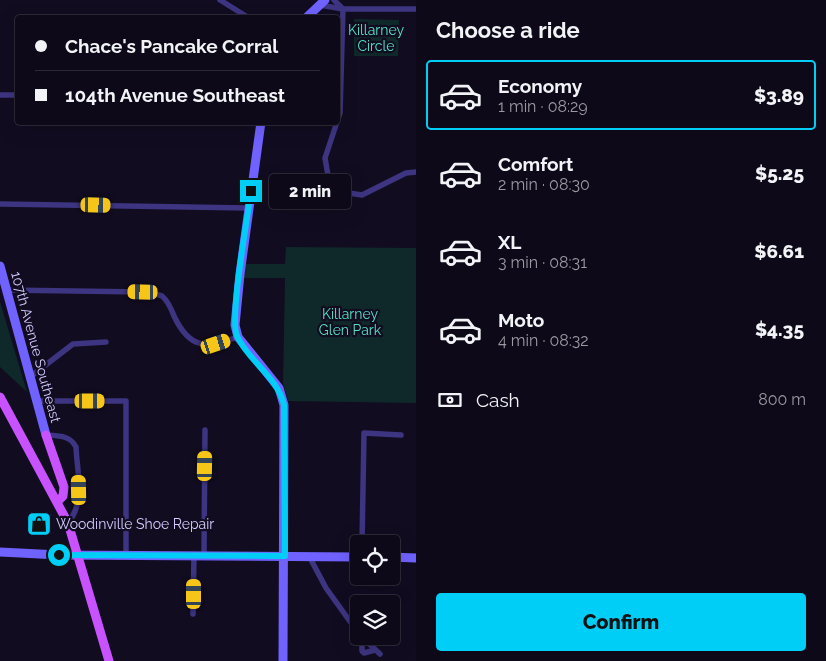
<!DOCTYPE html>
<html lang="en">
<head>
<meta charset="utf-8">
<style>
  body { margin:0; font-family:Raleway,sans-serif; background:#161221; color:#f1f3f6; height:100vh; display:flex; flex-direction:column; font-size:19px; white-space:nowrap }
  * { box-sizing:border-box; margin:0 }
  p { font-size:16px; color:#9a9aa2 }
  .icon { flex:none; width:28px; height:28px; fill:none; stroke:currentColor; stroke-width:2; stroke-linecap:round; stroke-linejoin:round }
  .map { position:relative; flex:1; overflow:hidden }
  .sheet { display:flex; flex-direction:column; background:#0d0918; width:410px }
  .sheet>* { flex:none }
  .top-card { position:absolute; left:15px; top:15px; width:325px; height:110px; border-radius:5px; box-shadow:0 5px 20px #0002,0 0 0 1px #2d2a37; display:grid; align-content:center; height:110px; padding:0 20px; background:#0d0918 }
  .controls { position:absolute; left:350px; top:535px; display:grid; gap:10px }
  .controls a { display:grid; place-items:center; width:50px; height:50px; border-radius:5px; background:#0d0918; box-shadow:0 5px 20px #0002,0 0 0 1px #2d2a37; font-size:25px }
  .end { position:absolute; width:22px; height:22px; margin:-11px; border:6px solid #00cef6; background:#111; box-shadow:0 0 0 2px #111 }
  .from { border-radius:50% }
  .bubble { position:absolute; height:35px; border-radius:5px; background:#0d0918; box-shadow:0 5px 20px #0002,0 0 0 1px #2d2a37; font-size:16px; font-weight:800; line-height:35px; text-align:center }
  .car { position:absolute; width:15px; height:30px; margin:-15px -8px; border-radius:6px; box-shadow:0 0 4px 1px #0007; background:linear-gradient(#f5c518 24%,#345 0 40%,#f5c518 0 76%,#345 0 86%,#f5c518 0) }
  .top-card b { display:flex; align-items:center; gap:18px; height:48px; font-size:19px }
  .top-card b+b { border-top:1px solid #2d2a37 }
  .top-card i { width:12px; height:12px; background:#f1f3f6 }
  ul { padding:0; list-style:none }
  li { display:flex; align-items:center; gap:15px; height:70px; margin:0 10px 8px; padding:0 10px; border:2px solid transparent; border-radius:5px }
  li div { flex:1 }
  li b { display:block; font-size:19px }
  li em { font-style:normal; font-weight:800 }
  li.current { border-color:#00cef6 }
  li>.icon { width:45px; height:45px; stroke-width:1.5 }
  h2 { padding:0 20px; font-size:22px; line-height:60px }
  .pay { display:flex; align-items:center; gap:12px; height:55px; padding:0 20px; font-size:19px }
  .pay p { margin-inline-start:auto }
  .button { display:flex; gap:10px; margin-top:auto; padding:10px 20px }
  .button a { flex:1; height:58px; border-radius:5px; background:#00cef6; color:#111; font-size:20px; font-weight:800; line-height:58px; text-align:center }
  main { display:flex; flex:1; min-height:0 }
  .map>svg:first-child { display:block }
</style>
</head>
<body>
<main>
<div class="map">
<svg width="416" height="661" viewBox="0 0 416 661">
  <rect width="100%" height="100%" fill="#110c20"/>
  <g fill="#0f292a">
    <polygon points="354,19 399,20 398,56 354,56"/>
    <polygon points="286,247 416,248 416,403 288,401 283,383 285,278 243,278 245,264 285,264"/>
    <polygon points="0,302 27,392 0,367"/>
  </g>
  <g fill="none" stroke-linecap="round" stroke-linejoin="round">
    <g stroke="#3d3581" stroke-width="5.5">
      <polyline points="220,0 249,18"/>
      <polyline points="334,0 343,9 340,113 325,158 329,181 342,192 362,195 406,173 416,172"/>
      <polyline points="320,5 343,9 416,9"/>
      <polyline points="0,95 18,95"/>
      <polyline points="0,204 249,208"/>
      <path d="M5,290L143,292C149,293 156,293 162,296C168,301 171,308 174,316C190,350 206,348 238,337"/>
      <polyline points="30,377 73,344 106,342"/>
      <polyline points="37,401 126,401 126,554"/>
      <path d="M46,435C58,436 70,435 76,447C77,473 86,501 68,523"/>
      <polyline points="362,544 364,433 401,435"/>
      <polyline points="204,555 205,430"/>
      <polyline points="309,556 326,588 359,634"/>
      <polyline points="193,614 194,555"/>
      <polyline points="361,636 380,654"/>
      <polyline points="362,637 362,651 364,653 375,650"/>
    </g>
    <g stroke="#7062ff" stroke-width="9">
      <polyline points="306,18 325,0"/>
      <polyline points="261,122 240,274 235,325 238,337 279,388 284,405 283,661"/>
      <polyline points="0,266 46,435"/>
      <polyline points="0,552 59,555 359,557"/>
      <polyline points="391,557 416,558"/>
    </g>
    <g stroke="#c952ff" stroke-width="9">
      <polyline points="0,397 68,523 109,661"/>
      <polyline points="46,435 64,487 63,496 58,501"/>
    </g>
  </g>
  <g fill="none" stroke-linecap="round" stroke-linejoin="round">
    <path stroke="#00cef6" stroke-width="6" d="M59,555L285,556L284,405C277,376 249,362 237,336C229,319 248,215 251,191"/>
  </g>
  <defs>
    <symbol id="shop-square" viewBox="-11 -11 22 22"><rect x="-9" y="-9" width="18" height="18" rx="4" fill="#00cef6" stroke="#110c20"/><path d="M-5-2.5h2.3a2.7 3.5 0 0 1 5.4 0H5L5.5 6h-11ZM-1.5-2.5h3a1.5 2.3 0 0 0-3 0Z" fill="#111"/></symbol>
  </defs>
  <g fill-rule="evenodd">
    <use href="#shop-square" x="25" y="510" width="28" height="28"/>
  </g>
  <g text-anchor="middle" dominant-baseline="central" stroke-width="4.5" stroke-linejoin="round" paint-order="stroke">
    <g font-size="14" fill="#54e2c7" stroke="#110c20">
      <text x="376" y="30">Killarney<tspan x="376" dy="16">Circle</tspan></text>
      <text x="350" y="314">Killarney<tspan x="350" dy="16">Glen Park</tspan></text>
    </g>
    <g font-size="14" fill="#d4cbff" stroke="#110c20">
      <text transform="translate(36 347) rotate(75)">107th Avenue Southeast</text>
    </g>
    <g font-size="14" fill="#d4cbff" stroke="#110c20" text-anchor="start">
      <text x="56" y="524">Woodinville Shoe Repair</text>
    </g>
  </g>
</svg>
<div class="controls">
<a><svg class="icon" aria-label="locate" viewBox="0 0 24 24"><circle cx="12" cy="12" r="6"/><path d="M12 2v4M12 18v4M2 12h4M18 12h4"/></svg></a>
<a><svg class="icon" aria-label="layers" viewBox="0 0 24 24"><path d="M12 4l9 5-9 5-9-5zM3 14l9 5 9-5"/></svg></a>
</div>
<i class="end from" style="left:59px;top:555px"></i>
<i class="end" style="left:251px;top:191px"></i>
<div class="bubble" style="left:269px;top:174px;width:82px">2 min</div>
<i class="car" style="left:96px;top:205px;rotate:91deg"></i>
<i class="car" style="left:143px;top:292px;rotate:271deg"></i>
<i class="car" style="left:216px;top:344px;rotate:72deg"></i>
<i class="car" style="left:90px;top:401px;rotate:90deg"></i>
<i class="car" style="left:205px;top:466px;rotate:1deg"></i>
<i class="car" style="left:79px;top:490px;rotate:359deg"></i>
<i class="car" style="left:194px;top:594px;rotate:0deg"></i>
<div class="top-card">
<b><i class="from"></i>Chace's Pancake Corral</b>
<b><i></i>104th Avenue Southeast</b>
</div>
</div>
<section class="sheet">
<h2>Choose a ride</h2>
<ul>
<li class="current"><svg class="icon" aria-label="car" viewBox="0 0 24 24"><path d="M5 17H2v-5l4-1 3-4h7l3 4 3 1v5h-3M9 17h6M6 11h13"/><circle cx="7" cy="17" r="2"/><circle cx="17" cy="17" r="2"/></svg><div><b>Economy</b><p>1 min · 08:29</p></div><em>$3.89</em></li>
<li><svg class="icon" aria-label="car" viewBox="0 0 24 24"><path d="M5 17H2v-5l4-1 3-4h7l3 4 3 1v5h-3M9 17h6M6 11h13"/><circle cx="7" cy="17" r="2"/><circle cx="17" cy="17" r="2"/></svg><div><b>Comfort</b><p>2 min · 08:30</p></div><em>$5.25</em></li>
<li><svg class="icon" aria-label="car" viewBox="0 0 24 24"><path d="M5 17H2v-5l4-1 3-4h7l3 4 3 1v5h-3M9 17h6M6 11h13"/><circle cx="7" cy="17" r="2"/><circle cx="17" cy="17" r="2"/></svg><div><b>XL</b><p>3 min · 08:31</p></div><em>$6.61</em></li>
<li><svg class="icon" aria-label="car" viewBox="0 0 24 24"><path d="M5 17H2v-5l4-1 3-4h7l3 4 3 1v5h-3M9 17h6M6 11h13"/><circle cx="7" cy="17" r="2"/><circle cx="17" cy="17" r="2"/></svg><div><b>Moto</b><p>4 min · 08:32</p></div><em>$4.35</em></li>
</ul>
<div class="pay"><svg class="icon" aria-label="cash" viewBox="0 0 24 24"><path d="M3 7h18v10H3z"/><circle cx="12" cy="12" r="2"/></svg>Cash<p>800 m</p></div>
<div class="button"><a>Confirm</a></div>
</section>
</main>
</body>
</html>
